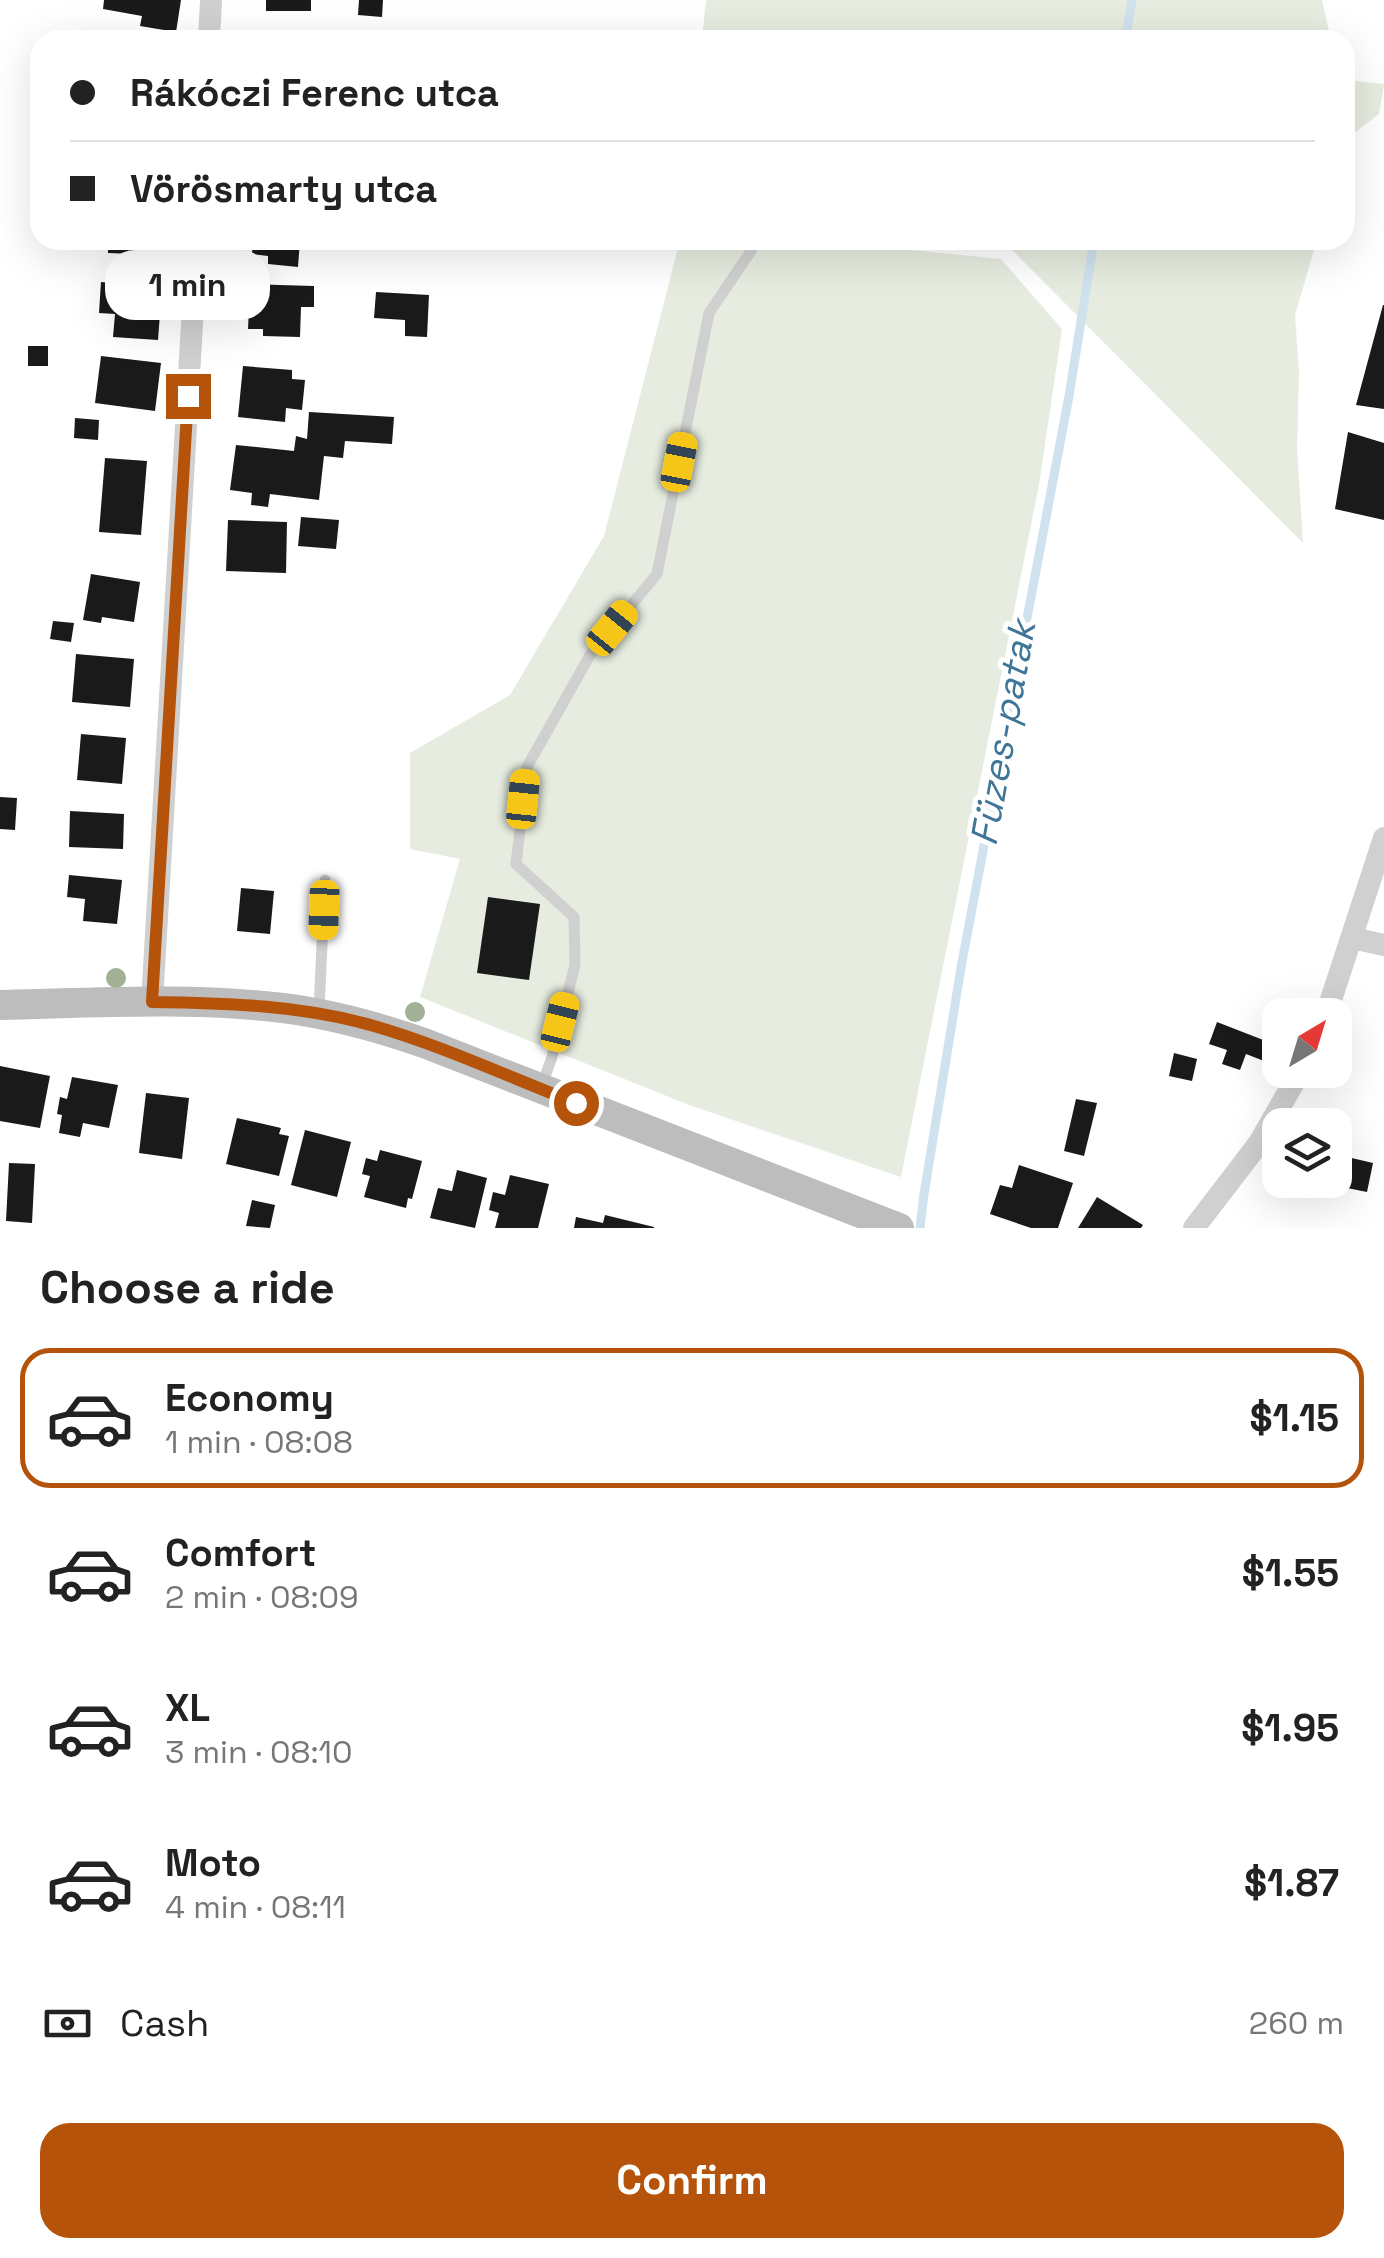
<!DOCTYPE html>
<html lang="en">
<head>
<meta charset="utf-8">
<style>
  body { margin:0; font-family:"Space Grotesk",sans-serif; background:#f2f2f2; color:#222; height:100vh; display:flex; flex-direction:column; font-size:38px; white-space:nowrap }
  * { box-sizing:border-box; margin:0 }
  p { font-size:32px; color:#767676 }
  .icon { flex:none; width:55px; height:55px; fill:none; stroke:currentColor; stroke-width:2; stroke-linecap:round; stroke-linejoin:round }
  .map { position:relative; height:1228px; overflow:hidden }
  .drawer { display:flex; flex-direction:column; background:#fff; flex:1 }
  .drawer>* { flex:none }
  .hud { position:absolute; left:30px; top:30px; width:1325px; height:220px; border-radius:30px; box-shadow:0 10px 40px #0002; display:grid; align-content:center; height:220px; padding:0 40px; background:#fff }
  .needle { width:65px; rotate:38deg }
  .fabs { position:absolute; left:1262px; top:998px; display:grid; gap:20px }
  .fabs a { display:grid; place-items:center; width:90px; height:90px; border-radius:20px; background:#fff; box-shadow:0 10px 40px #0002; font-size:50px }
  .end { position:absolute; width:45px; height:45px; margin:-22px; border:12px solid #b45309; background:#fff; box-shadow:0 0 0 5px #fff }
  .from { border-radius:50% }
  .bubble { position:absolute; height:70px; border-radius:30px; background:#fff; box-shadow:0 10px 40px #0002; font-size:32px; font-weight:700; line-height:70px; text-align:center }
  .car { position:absolute; width:30px; height:60px; margin:-30px -15px; border-radius:12px; box-shadow:0 0 8px 2px #0007; background:linear-gradient(#f5c518 24%,#345 0 40%,#f5c518 0 76%,#345 0 86%,#f5c518 0) }
  .hud b { display:flex; align-items:center; gap:35px; height:95px; font-size:38px }
  .hud b+b { border-top:2px solid #e0e0e0 }
  .hud i { width:25px; height:25px; background:#222 }
  ul { padding:0; list-style:none }
  li { display:flex; align-items:center; gap:30px; height:140px; margin:0 20px 15px; padding:0 20px; border:5px solid transparent; border-radius:30px }
  li div { flex:1 }
  li b { display:block; font-size:38px }
  li em { font-style:normal; font-weight:700 }
  li.on { border-color:#b45309 }
  li>.icon { width:90px; height:90px; stroke-width:1.5 }
  h2 { padding:0 40px; font-size:45px; line-height:120px }
  .pay { display:flex; align-items:center; gap:25px; height:110px; padding:0 40px; font-size:38px }
  .pay p { margin-inline-start:auto }
  .cta { display:flex; gap:20px; margin-top:auto; padding:20px 40px }
  .cta a { flex:1; height:115px; border-radius:30px; background:#b45309; color:#fff; font-size:40px; font-weight:700; line-height:115px; text-align:center }
  .map>svg:first-child { display:block }
</style>
</head>
<body>
<div class="map">
<svg width="1384" height="1228" viewBox="0 0 1384 1228">
  <rect width="100%" height="100%" fill="#fff"/>
  <g fill="#e6ecdf">
    <polygon points="706,0 1322,0 1331,40 702,40"/>
    <polygon points="1345,80 1384,84 1379,114 1348,138 1345,149"/>
    <polygon points="680,240 811,240 1001,259 1062,329 1039,485 901,1177 689,1105 420,997 460,859 410,849 410,753 510,695 604,536"/>
    <polygon points="945,240 1317,240 1295,315 1299,372 1297,449 1303,543 1009,247"/>
  </g>
  <g fill="none" stroke-linecap="round" stroke-linejoin="round">
    <g stroke="#cfe2ee" stroke-width="9">
      <polyline points="1125,40 1132,0"/>
      <polyline points="920,1228 924,1194 962,962 1069,396 1094,240"/>
    </g>
  </g>
  <g fill="#1a1a1a">
    <polygon points="104,0 181,0 176,32 140,26 142,16 103,9"/>
    <rect x="266" y="0" width="45" height="11"/>
    <polygon points="359,0 383,0 382,17 358,15"/>
    <polygon points="108,240 159,240 159,255 108,253"/>
    <polygon points="253,240 300,240 298,267 268,264 268,256 252,254"/>
    <polygon points="101,282 162,287 158,340 113,337 115,314 99,313"/>
    <polygon points="250,284 314,286 314,307 301,307 300,337 263,336 263,329 248,329"/>
    <polygon points="376,292 429,295 427,337 405,336 405,320 374,318"/>
    <polygon points="1383,305 1384,305 1384,409 1356,405"/>
    <rect x="28" y="346" width="20" height="20"/>
    <polygon points="101,356 161,363 155,411 95,403"/>
    <polygon points="243,366 292,370 292,379 305,380 302,410 286,408 285,422 238,417"/>
    <polygon points="309,412 394,417 392,444 345,441 343,458 324,456 319,500 270,494 268,507 251,505 252,493 230,490 236,445 294,451 296,436 307,439"/>
    <polygon points="75,418 99,420 98,440 74,438"/>
    <polygon points="1348,432 1384,443 1384,520 1335,509"/>
    <polygon points="105,458 147,461 141,535 99,532"/>
    <polygon points="301,517 339,520 336,549 298,546"/>
    <polygon points="228,520 287,522 286,573 226,571"/>
    <polygon points="91,574 140,582 134,622 102,617 101,623 83,620"/>
    <polygon points="53,621 74,623 71,642 50,639"/>
    <polygon points="76,654 134,659 130,707 72,702"/>
    <polygon points="81,734 126,738 122,784 77,780"/>
    <polygon points="0,797 17,798 15,830 0,829"/>
    <polygon points="70,811 124,814 123,849 69,847"/>
    <polygon points="69,875 122,880 117,924 83,921 85,899 67,897"/>
    <polygon points="241,888 274,891 270,934 237,931"/>
    <polygon points="488,897 540,904 529,980 477,973"/>
    <polygon points="1217,1022 1271,1043 1264,1061 1246,1054 1240,1070 1222,1064 1227,1050 1209,1044"/>
    <polygon points="1174,1053 1197,1059 1192,1081 1169,1076"/>
    <polygon points="0,1066 50,1076 40,1128 0,1121"/>
    <polygon points="72,1077 118,1085 109,1128 83,1123 80,1137 59,1133 62,1115 57,1114 60,1097 67,1099"/>
    <polygon points="146,1093 189,1098 182,1159 139,1153"/>
    <polygon points="1076,1099 1097,1103 1084,1156 1064,1151"/>
    <polygon points="237,1118 281,1128 279,1134 289,1136 279,1176 226,1164"/>
    <polygon points="305,1130 351,1142 337,1197 291,1185"/>
    <polygon points="380,1150 422,1161 412,1199 408,1198 406,1208 364,1197 370,1176 362,1174 366,1158 377,1161"/>
    <polygon points="1343,1156 1373,1163 1367,1192 1337,1186"/>
    <polygon points="9,1163 35,1164 32,1223 6,1221"/>
    <polygon points="1019,1165 1073,1183 1058,1228 1031,1228 990,1214 1000,1185 1012,1188"/>
    <polygon points="457,1170 487,1178 475,1228 430,1218 438,1188 452,1191"/>
    <polygon points="510,1175 549,1184 538,1228 495,1228 499,1213 489,1210 493,1192 505,1195"/>
    <polygon points="1097,1197 1143,1225 1141,1228 1078,1228"/>
    <polygon points="252,1200 275,1205 270,1228 246,1226"/>
    <polygon points="605,1215 654,1227 654,1228 574,1228 576,1217 603,1223"/>
  </g>
  <g fill="none" stroke-linecap="round" stroke-linejoin="round">
    <g stroke="#d0d0d0" stroke-width="11">
      <polyline points="319,1010 325,880"/>
      <polyline points="542,1085 552,1057 575,965 574,917 516,864 527,767 590,655 657,574 709,313 751,251"/>
    </g>
    <g stroke="#d0d0d0" stroke-width="22">
      <polyline points="209,40 211,0"/>
      <polyline points="1352,938 1384,945"/>
      <polyline points="152,1002 197,240"/>
      <polyline points="1326,1015 1384,838"/>
      <polyline points="1194,1228 1259,1143 1301,1070"/>
    </g>
    <path stroke="#bdbdbd" stroke-width="30" d="M0,1005C94,1003 189,997 283,1008C331,1014 378,1027 424,1043L899,1228"/>
  </g>
  <g fill="#a2b095">
    <circle cx="116" cy="978" r="10"/>
    <circle cx="415" cy="1012" r="10"/>
  </g>
  <g fill="none" stroke-linecap="round" stroke-linejoin="round">
    <path stroke="#b45309" stroke-width="12" d="M188,396L152,1002C226,1003 302,1005 374,1026C443,1046 509,1077 576,1103"/>
  </g>
  <g text-anchor="middle" dominant-baseline="central" stroke-width="10" stroke-linejoin="round" paint-order="stroke">
    <g font-size="38" font-style="italic" fill="#3f7597" stroke="#fff">
      <text transform="translate(1003 733) rotate(-80)">Füzes-patak</text>
    </g>
  </g>
</svg>
<div class="fabs">
<a><svg class="needle" viewBox="-14 -14 28 28"><path d="M0-13l5 13h-10z" fill="#e53935"/><path d="M0 13l5-13h-10z" fill="#767676"/></svg></a>
<a><svg class="icon" aria-label="layers" viewBox="0 0 24 24"><path d="M12 4l9 5-9 5-9-5zM3 14l9 5 9-5"/></svg></a>
</div>
<i class="end from" style="left:576px;top:1103px"></i>
<i class="end" style="left:188px;top:396px"></i>
<div class="bubble" style="left:105px;top:250px;width:165px">1 min</div>
<i class="car" style="left:679px;top:462px;rotate:11deg"></i>
<i class="car" style="left:612px;top:628px;rotate:39deg"></i>
<i class="car" style="left:523px;top:799px;rotate:6deg"></i>
<i class="car" style="left:324px;top:910px;rotate:182deg"></i>
<i class="car" style="left:560px;top:1022px;rotate:14deg"></i>
<div class="hud">
<b><i class="from"></i>Rákóczi Ferenc utca</b>
<b><i></i>Vörösmarty utca</b>
</div>
</div>
<section class="drawer">
<h2>Choose a ride</h2>
<ul>
<li class="on"><svg class="icon" aria-label="car" viewBox="0 0 24 24"><path d="M5 17H2v-5l4-1 3-4h7l3 4 3 1v5h-3M9 17h6M6 11h13"/><circle cx="7" cy="17" r="2"/><circle cx="17" cy="17" r="2"/></svg><div><b>Economy</b><p>1 min · 08:08</p></div><em>$1.15</em></li>
<li><svg class="icon" aria-label="car" viewBox="0 0 24 24"><path d="M5 17H2v-5l4-1 3-4h7l3 4 3 1v5h-3M9 17h6M6 11h13"/><circle cx="7" cy="17" r="2"/><circle cx="17" cy="17" r="2"/></svg><div><b>Comfort</b><p>2 min · 08:09</p></div><em>$1.55</em></li>
<li><svg class="icon" aria-label="car" viewBox="0 0 24 24"><path d="M5 17H2v-5l4-1 3-4h7l3 4 3 1v5h-3M9 17h6M6 11h13"/><circle cx="7" cy="17" r="2"/><circle cx="17" cy="17" r="2"/></svg><div><b>XL</b><p>3 min · 08:10</p></div><em>$1.95</em></li>
<li><svg class="icon" aria-label="car" viewBox="0 0 24 24"><path d="M5 17H2v-5l4-1 3-4h7l3 4 3 1v5h-3M9 17h6M6 11h13"/><circle cx="7" cy="17" r="2"/><circle cx="17" cy="17" r="2"/></svg><div><b>Moto</b><p>4 min · 08:11</p></div><em>$1.87</em></li>
</ul>
<div class="pay"><svg class="icon" aria-label="cash" viewBox="0 0 24 24"><path d="M3 7h18v10H3z"/><circle cx="12" cy="12" r="2"/></svg>Cash<p>260 m</p></div>
<div class="cta"><a>Confirm</a></div>
</section>
</body>
</html>
